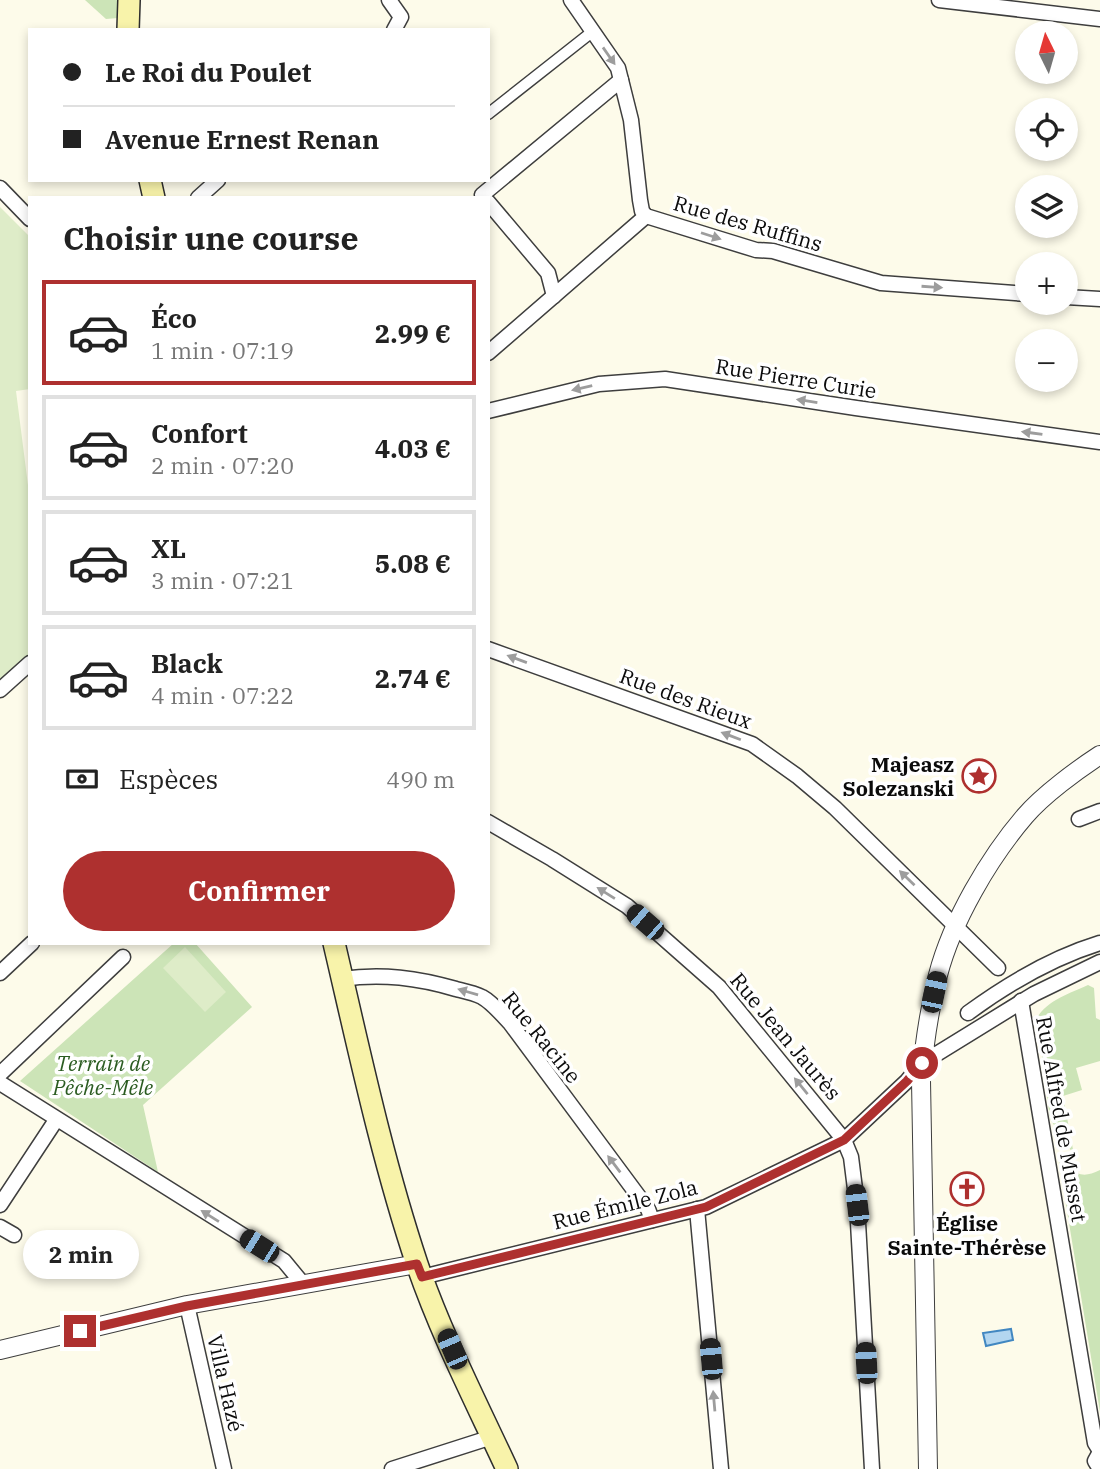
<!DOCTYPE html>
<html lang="fr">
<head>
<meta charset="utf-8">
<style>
  body { margin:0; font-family:"IBM Plex Serif",serif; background:#f6f6f6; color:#222; height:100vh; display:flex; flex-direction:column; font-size:26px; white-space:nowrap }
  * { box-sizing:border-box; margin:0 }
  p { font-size:23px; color:#767676 }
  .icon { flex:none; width:38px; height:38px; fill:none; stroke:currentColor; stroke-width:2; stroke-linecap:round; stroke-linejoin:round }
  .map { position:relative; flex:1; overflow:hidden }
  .details { position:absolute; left:28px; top:196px; width:462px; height:749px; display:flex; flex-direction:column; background:#fff; border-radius:0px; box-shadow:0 4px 10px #0003 }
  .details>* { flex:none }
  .guide { position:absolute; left:28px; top:28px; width:462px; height:154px; border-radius:0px; box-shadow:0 4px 10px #0003; display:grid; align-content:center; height:154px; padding:0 35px; background:#fff }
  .needle { width:46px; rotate:355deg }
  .tools { position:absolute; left:1015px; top:21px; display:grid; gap:14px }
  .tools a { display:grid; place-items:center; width:63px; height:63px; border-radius:50%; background:#fff; box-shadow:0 4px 10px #0003; font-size:35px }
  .end { position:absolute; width:32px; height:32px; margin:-16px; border:9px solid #ae302f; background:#fff; box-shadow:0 0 0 4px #fff }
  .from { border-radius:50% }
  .bubble { position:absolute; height:49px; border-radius:24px; background:#fff; box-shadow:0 4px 10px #0003; font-size:23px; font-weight:800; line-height:49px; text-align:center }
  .car { position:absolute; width:21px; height:42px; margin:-21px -10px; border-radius:9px; box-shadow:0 0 5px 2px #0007; background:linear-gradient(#222 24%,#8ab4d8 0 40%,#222 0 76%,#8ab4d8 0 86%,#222 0) }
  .guide b { display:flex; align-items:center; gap:24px; height:66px; font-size:26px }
  .guide b+b { border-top:2px solid #e0e0e0 }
  .guide i { width:18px; height:18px; background:#222 }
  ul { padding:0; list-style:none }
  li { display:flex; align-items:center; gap:21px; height:105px; margin:0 14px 10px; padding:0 21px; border:4px solid #e0e0e0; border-radius:0px }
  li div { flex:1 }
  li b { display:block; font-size:26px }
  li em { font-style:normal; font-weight:800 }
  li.current { border-color:#ae302f }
  li>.icon { width:63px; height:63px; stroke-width:1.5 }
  h2 { padding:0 35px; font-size:32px; line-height:84px }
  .pay { display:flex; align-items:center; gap:18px; height:77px; padding:0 35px; font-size:26px }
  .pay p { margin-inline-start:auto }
  .primary-button { display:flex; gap:14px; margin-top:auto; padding:14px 35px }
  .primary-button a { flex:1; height:80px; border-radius:42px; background:#ae302f; color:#fff; font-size:28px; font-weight:800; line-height:80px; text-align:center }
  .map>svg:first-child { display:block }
</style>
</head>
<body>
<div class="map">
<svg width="1100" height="1469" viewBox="0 0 1100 1469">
  <rect width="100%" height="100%" fill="#fdfbea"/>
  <g fill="#cce4b7">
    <polygon points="85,0 119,0 118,18 106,19"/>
    <polygon points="174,943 195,943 252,1007 143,1105 158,1172 20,1081"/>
    <path d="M1088,985L1094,988L1096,1018L1100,1020V1061L1076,1068L1082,1090L1063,1096L1074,1155L1050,1119L1037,1018C1047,1000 1071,993 1088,985Z"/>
    <path d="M1060,1155C1071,1171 1079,1181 1100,1170V1412L1058,1156Z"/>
  </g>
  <g fill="#deecc8">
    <polygon points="0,207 30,237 30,389 16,391 30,501 30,656 0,681"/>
    <polygon points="185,947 226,992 205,1012 163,968"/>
  </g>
  <polygon fill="#b3d6f0" stroke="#4187c1" stroke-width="2" points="1011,1329 1013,1340 986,1346 983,1333"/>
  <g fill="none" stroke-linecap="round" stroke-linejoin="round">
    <defs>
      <polyline id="pedestrian" points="488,114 592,32"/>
      <g id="minor">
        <polyline points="389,0 401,17 394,30"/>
        <polyline points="571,0 618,68 631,120 640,200 642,211 646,216 756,250 773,251 881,283 1027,294"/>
        <polyline points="939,0 1100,19"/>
        <polyline points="0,188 30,219"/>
        <polyline points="198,198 218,180"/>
        <polyline points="484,198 482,195 621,80"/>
        <polyline points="488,202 548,273 554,296"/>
        <polyline points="1066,297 1100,299"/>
        <polyline points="488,353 646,216"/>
        <polyline points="488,411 599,384 665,379 856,408 1100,442"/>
        <polyline points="488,649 752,744 797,776 835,808 998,968"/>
        <polyline points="0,690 30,663"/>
        <polyline points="1079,819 1100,811"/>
        <polyline points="488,822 552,859 627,906 719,987 844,1140 851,1157 857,1205 872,1469"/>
        <polyline points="0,973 32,943"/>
        <path d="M342,979C382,973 418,978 456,989C464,991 474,993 482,997C493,1003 501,1014 510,1023L648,1209L652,1220"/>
        <polyline points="1021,1001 1095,1443 1100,1451"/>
        <path d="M968,1013C1009,983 1051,958 1100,943"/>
        <polyline points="0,1074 123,957"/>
        <polyline points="0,1083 284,1261 303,1284"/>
        <polyline points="0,1205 56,1120"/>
        <polyline points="697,1209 721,1469"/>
        <polyline points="0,1227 14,1235"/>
        <polyline points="422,1277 706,1207 844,1140 907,1081 922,1063 1034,994 1100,962"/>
        <polyline points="187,1305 224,1469"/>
        <polyline points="1100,1452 1095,1461 1100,1469"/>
        <polyline points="392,1469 492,1437"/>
      </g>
      <g id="tertiary">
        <polyline points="0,1350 187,1305 417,1264"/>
        <path d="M928,1469L921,1081C924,1046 929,1010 938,975C952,921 989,858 1025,816C1043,795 1077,770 1100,755"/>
      </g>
      <g id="secondary">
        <polyline points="128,30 129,0"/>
        <polyline points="150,180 154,198"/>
        <path d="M334,943C359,1050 382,1159 417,1264C441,1334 476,1402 507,1469"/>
      </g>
    </defs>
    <use href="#pedestrian" stroke="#3e3e3e" stroke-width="13"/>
    <use href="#minor" stroke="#3e3e3e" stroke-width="17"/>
    <use href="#tertiary" stroke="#3e3e3e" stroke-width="20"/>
    <use href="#secondary" stroke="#2d2d2d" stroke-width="24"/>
    <use href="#pedestrian" stroke="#fff" stroke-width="10"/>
    <use href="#minor" stroke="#fff" stroke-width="14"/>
    <use href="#tertiary" stroke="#fff" stroke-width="18"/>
    <use href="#secondary" stroke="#f8f3aa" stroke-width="21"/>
  </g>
  <defs><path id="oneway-solid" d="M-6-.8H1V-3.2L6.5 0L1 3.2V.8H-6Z" transform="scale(1.75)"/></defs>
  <g fill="#9d9d9d">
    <use href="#oneway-solid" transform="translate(609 56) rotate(55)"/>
    <use href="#oneway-solid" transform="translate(711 236) rotate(18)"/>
    <use href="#oneway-solid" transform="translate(932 287) rotate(4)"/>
    <use href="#oneway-solid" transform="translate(582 388) rotate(167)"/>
    <use href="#oneway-solid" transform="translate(807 401) rotate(-171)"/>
    <use href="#oneway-solid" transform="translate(1032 433) rotate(-172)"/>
    <use href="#oneway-solid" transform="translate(517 659) rotate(-160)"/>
    <use href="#oneway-solid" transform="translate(731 736) rotate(-159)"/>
    <use href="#oneway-solid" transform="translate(907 878) rotate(-136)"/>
    <use href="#oneway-solid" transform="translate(606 893) rotate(-148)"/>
    <use href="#oneway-solid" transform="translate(468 992) rotate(-164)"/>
    <use href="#oneway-solid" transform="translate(801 1086) rotate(-129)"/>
    <use href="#oneway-solid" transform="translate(614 1164) rotate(-127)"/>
    <use href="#oneway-solid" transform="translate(210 1216) rotate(-148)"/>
    <use href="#oneway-solid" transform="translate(714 1401) rotate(-95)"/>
  </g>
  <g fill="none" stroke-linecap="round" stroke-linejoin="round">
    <polyline stroke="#ae302f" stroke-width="9" points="80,1331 187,1306 417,1264 422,1277 706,1207 844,1140 907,1081 922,1063"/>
  </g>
  <defs>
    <symbol id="sight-ring" viewBox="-11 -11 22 22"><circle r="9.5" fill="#fff" stroke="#ae302f" stroke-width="1.5"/><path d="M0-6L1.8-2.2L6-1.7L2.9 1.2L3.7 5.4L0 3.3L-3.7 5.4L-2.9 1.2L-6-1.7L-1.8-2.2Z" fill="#ae302f"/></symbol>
    <symbol id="church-ring" viewBox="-11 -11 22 22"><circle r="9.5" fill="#fff" stroke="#ae302f" stroke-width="1.5"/><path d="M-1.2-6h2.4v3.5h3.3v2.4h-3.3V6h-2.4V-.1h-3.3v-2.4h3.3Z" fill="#ae302f"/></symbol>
  </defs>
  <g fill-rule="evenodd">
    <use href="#sight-ring" x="960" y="757" width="38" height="38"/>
    <use href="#church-ring" x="948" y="1170" width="38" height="38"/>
  </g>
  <g text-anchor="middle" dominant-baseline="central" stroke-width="7" stroke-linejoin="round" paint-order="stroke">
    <g font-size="21" fill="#0b0b0b" stroke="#fff">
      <text transform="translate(748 223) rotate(16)">Rue des Ruffins</text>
      <text transform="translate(796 378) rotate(9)">Rue Pierre Curie</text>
      <text transform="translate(686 698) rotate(20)">Rue des Rieux</text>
      <text transform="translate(786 1036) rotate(50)">Rue Jean Jaurès</text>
      <text transform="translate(542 1037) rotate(51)">Rue Racine</text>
      <text transform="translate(1062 1119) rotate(80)">Rue Alfred de Musset</text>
      <text transform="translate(625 1204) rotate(-14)">Rue Émile Zola</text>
      <text transform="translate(226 1383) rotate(77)">Villa Hazé</text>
    </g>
    <g font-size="21" font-weight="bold" fill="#0b0b0b" stroke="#fff" text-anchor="end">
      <text x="954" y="764">Majeasz<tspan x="954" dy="24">Solezanski</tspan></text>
      <text x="967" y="1223" text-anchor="middle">Église<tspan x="967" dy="24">Sainte-Thérèse</tspan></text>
    </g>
    <g font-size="21" font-style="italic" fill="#2b5c21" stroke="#fff">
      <text x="103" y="1063">Terrain de<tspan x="103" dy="24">Pêche-Mêle</tspan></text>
    </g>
  </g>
</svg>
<div class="tools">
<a><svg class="needle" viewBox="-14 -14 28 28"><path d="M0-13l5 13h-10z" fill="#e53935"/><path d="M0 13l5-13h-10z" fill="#767676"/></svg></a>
<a><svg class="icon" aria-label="locate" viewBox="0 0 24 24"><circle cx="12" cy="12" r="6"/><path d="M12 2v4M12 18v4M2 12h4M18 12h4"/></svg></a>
<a><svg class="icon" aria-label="layers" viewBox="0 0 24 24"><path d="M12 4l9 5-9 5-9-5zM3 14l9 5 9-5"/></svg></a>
<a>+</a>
<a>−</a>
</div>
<i class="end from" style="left:922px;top:1063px"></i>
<i class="end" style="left:80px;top:1331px"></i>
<div class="bubble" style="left:23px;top:1230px;width:116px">2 min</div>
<i class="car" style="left:645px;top:922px;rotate:311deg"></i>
<i class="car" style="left:934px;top:992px;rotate:12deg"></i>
<i class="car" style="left:857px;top:1205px;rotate:353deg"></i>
<i class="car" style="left:259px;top:1246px;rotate:302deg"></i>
<i class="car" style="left:452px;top:1349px;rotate:337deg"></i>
<i class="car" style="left:711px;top:1359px;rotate:355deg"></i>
<i class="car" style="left:866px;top:1363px;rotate:357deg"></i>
<div class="guide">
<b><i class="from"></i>Le Roi du Poulet</b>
<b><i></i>Avenue Ernest Renan</b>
</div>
<section class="details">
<h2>Choisir une course</h2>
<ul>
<li class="current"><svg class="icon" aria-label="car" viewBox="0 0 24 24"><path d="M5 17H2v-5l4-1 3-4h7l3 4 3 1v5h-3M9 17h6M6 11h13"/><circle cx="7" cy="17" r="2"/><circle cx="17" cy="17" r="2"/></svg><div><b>Éco</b><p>1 min · 07:19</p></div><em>2.99 €</em></li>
<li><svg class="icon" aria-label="car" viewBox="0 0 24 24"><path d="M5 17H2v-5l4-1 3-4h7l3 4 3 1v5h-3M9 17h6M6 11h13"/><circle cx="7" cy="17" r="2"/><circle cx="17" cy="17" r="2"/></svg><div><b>Confort</b><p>2 min · 07:20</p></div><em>4.03 €</em></li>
<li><svg class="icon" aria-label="car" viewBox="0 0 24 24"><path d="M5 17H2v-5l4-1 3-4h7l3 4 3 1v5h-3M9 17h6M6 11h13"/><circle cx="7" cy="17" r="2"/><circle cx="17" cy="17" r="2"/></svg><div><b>XL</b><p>3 min · 07:21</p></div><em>5.08 €</em></li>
<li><svg class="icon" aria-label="car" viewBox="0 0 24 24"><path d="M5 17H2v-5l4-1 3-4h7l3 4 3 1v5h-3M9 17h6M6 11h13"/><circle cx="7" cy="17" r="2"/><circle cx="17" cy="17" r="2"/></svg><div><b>Black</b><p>4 min · 07:22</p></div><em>2.74 €</em></li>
</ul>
<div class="pay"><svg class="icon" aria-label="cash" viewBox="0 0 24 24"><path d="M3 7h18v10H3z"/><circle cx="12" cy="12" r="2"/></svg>Espèces<p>490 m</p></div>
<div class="primary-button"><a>Confirmer</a></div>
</section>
</div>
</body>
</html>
